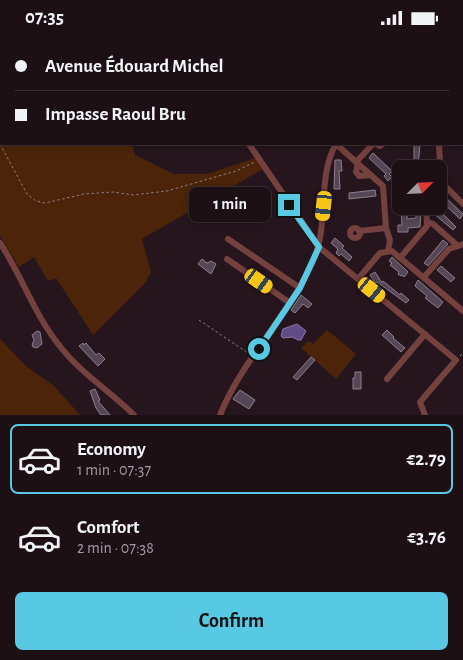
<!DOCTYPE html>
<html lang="en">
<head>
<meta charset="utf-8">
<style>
  body { margin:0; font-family:"Alegreya Sans",sans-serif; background:#291e22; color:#f1f3f6; height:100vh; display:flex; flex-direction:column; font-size:19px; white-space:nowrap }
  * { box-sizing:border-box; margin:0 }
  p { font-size:16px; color:#a09da0 }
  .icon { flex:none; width:28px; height:28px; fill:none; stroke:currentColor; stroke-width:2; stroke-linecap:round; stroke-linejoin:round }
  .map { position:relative; height:380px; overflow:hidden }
  .side { display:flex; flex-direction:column; background:#1c1015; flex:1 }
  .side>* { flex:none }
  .top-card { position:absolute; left:0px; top:0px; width:464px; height:110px; box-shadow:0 2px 8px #0003,0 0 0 1px #3a3034; display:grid; align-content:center; height:110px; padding:0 15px; background:#1c1015 }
  .needle { width:32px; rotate:66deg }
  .fabs { position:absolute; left:392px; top:125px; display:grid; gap:10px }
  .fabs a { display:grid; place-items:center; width:55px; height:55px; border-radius:8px; background:#1c1015; box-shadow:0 2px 8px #0003,0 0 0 1px #3a3034; font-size:25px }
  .end { position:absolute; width:22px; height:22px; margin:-11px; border:6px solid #58c9e3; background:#111; box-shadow:0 0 0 2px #111 }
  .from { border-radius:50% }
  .bubble { position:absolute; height:35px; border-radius:8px; background:#1c1015; box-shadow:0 2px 8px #0003,0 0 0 1px #3a3034; font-size:16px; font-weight:700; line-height:35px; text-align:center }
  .car { position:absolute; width:15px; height:30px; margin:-15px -8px; border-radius:6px; box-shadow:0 0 4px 1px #0007; background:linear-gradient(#f5c518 24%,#345 0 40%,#f5c518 0 76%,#345 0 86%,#f5c518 0) }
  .top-card b { display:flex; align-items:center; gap:18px; height:48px; font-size:19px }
  .top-card b+b { border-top:1px solid #3a3034 }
  .top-card i { width:12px; height:12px; background:#f1f3f6 }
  ul { padding:9px 0 0; list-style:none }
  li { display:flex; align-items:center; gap:15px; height:70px; margin:0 10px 8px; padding:0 5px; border:2px solid transparent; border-radius:8px }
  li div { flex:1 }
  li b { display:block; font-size:19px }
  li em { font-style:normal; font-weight:700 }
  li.active { border-color:#58c9e3 }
  li>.icon { width:45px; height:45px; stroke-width:1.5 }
  .cta { display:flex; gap:10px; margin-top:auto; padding:10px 15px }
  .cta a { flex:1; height:58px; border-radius:8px; background:#58c9e3; color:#111; font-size:20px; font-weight:700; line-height:58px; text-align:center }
  .status { display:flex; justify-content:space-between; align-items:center; height:35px; padding:0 25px; background:#1c1015; direction:ltr }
  .status svg { height:14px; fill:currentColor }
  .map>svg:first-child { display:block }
</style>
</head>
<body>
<div class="status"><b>07:35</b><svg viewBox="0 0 49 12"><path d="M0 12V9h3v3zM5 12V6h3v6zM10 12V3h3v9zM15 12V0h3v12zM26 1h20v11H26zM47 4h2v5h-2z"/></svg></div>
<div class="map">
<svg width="463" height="380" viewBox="0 0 463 380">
  <rect width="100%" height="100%" fill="#26151c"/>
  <g fill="#4b240a">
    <polygon points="0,0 43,1 1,1 1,109 132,109 135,120 174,139 207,139 255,123 263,134 142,204 151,237 145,248 93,300 56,243 48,246 34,222 19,232 0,201"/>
    <polygon points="327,295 356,319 336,344 301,313 309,306 313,309"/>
    <polygon points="0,304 26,331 54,351 80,380 0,380"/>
  </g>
  <polygon fill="#604a87" stroke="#8c79a5" points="297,289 306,296 301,305 298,305 292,302 283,303 281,301 283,294"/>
  <g fill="#554755" stroke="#8d7e8d">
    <polygon points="414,109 420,109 418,132 412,133 411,126 414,126"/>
    <polygon points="373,118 392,136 389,139 392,142 388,146 384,141 386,139 369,123"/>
    <polygon points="335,125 341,125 342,136 339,136 340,154 334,154"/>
    <polygon points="375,155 376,161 349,164 349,158"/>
    <polygon points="443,160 463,179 460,184 439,164"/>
    <polygon points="438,172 442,176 441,177 456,192 453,195 433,178"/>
    <polygon points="416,174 421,174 420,192 408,193 408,197 398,197 398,190 402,190 401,175 407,175 407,184 416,183"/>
    <polygon points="335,203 344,211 342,213 352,222 349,226 341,219 339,221 336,218 338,214 331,208"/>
    <polygon points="443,205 448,209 428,231 424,228"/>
    <polygon points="392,222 408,237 404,242 402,240 401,241 398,239 399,237 390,230 392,228 389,226"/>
    <polygon points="202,224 207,228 211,226 216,229 211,239 198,229"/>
    <polygon points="441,231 455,243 451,247 437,235"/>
    <polygon points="375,237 382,248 383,246 400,260 401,258 409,265 406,268 377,247 375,248 370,240"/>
    <polygon points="418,245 443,267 438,273 425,263 427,261 415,251"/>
    <polygon points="301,260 312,269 308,273 303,269 295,278 291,275"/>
    <polygon points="387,295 394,302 393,303 405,313 401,317 382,300"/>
    <polygon points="37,296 40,297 42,309 37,313 33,312 32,309 34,305 32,300"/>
    <polygon points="83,308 84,310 86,308 96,320 99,318 105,324 98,331 79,311"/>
    <polygon points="311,322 315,325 297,345 293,342"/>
    <polygon points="355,337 361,337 361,354 353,354 353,343 355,343"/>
    <polygon points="95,354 100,365 98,366 110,380 101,380 96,373 90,356"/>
    <polygon points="240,355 255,365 249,374 233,364"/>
  </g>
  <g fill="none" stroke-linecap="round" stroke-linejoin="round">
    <g stroke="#8e7f85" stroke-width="1" stroke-dasharray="2.5 2.5" stroke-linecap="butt">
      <polyline points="242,1 243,0"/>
      <polyline points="441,1 443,0"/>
      <polyline points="0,109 27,159 36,166 45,168 84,159 113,157 133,160 167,156 236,136 255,127"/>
      <polyline points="439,161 444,156"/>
      <polyline points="199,285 248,318"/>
      <polyline points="460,321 463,318"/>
    </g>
    <g stroke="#74413f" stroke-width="6">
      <polyline points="227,0 227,1"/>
      <polyline points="381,0 381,1"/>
      <polyline points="462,65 463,66"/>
      <polyline points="462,99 463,100"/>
      <polyline points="249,109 319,212 456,325 420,367 425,380"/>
      <polyline points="336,109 383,151 386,193 390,205 388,216"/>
      <polyline points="376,109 380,111 383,109"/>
      <polyline points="439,109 441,147 463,169"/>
      <polyline points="356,127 373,109"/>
      <polyline points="358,129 356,137 359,141 371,140"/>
      <polyline points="427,134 440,133"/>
      <polyline points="428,187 433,189 458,211"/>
      <circle cx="355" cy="198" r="5"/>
      <polyline points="359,196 386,193"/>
      <polyline points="228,204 300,253"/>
      <path d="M0,208C22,241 34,279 59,310C80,338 110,356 134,380"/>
      <polyline points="400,223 427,191 426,171"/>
      <polyline points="227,224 290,268"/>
      <polyline points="424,242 449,214 463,209"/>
      <polyline points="358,244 380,218 392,216 463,276"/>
      <polyline points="387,344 425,299"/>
      <path d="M220,380C243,323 290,280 314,224C329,188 317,141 336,109"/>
    </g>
  </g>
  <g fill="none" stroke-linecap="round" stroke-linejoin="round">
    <polyline stroke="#58c9e3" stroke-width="6" points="259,314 300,253 319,212 289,170"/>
  </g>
</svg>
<div class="fabs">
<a><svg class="needle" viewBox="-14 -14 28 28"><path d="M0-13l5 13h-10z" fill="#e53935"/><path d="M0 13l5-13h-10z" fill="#a09da0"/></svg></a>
</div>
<i class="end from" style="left:259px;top:314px"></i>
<i class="end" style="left:289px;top:170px"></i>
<div class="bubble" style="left:189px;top:152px;width:82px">1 min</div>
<i class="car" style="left:324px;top:171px;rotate:186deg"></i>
<i class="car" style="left:259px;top:246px;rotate:125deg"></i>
<i class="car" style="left:372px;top:255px;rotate:129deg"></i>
<div class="top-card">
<b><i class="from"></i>Avenue Édouard Michel</b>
<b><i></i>Impasse Raoul Bru</b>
</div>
</div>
<section class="side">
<ul>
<li class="active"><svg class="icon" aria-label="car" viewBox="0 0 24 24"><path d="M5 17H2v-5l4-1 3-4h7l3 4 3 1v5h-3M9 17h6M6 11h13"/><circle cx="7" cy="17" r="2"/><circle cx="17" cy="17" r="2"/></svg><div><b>Economy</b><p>1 min · 07:37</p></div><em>€2.79</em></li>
<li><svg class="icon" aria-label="car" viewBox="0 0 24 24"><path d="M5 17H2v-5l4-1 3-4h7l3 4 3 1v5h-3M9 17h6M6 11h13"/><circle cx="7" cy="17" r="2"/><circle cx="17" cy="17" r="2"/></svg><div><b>Comfort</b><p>2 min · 07:38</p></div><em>€3.76</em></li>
</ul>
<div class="cta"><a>Confirm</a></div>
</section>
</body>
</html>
